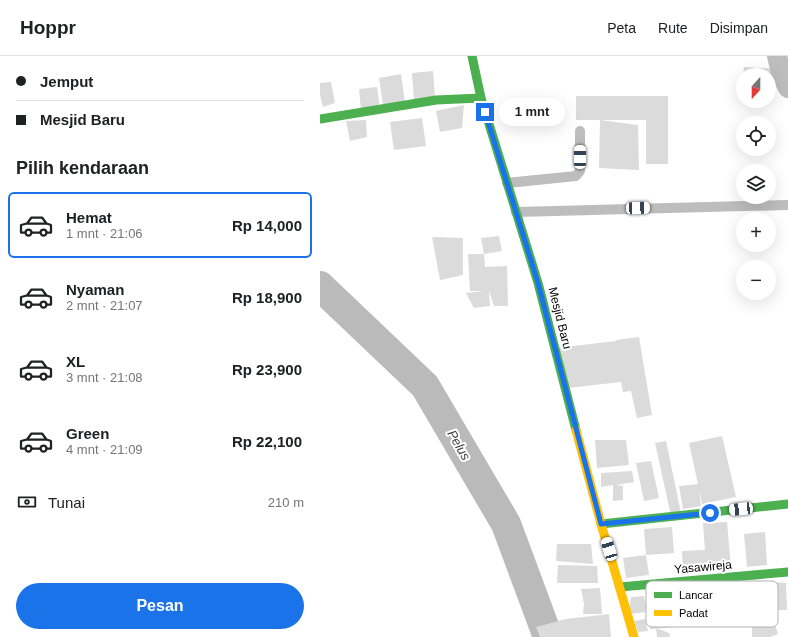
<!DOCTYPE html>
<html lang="id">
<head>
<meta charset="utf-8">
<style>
  body { margin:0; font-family:Helvetica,sans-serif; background:#f6f6f6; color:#202124; height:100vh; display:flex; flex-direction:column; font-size:15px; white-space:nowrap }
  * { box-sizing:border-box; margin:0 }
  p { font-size:13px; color:#757577 }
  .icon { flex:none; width:22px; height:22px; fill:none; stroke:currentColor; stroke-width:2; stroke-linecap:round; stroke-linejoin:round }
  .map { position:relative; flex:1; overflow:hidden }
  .side { display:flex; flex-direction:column; background:#fff; width:320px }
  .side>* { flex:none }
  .guide { display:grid; align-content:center; height:88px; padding:0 16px; background:#fff }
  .needle { width:26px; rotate:201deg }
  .buttons { position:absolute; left:416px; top:12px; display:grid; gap:8px }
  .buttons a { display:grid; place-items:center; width:40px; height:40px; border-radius:50%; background:#fff; box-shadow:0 4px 16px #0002; font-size:20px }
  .end { position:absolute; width:18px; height:18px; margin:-9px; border:5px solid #1a73e8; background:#fff; box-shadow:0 0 0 2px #fff }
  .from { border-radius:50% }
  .bubble { position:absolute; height:28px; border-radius:14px; background:#fff; box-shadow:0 4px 16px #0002; font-size:13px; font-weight:800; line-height:28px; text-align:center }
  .car { position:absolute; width:12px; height:24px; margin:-12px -6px; border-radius:5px; box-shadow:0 0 3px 1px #0007; background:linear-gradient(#fff 24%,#345 0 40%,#fff 0 76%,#345 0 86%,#fff 0) }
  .guide b { display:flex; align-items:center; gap:14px; height:38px; font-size:15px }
  .guide b+b { border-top:1px solid #e0e0e0 }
  .guide i { width:10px; height:10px; background:#202124 }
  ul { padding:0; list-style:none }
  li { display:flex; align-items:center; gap:12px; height:66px; margin:0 8px 6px; padding:0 8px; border:2px solid transparent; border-radius:6px }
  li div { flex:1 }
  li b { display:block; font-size:15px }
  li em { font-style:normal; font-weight:800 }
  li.current { border-color:#1a73e8 }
  li>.icon { width:36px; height:36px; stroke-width:1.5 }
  h2 { padding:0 16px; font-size:18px; line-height:48px }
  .pay { display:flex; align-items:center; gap:10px; height:44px; padding:0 16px; font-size:15px }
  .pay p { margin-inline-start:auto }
  .cta { display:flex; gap:8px; margin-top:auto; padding:8px 16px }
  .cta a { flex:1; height:46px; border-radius:24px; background:#1a73e8; color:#fff; font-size:16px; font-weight:800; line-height:46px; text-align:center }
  header { display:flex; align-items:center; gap:24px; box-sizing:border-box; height:56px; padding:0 20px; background:#fff; border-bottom:1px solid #e0e0e0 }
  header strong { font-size:19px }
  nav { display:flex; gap:22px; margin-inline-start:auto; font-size:14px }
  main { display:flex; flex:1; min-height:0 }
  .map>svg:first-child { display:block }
</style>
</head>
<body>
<header>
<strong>Hoppr</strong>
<nav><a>Peta</a><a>Rute</a><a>Disimpan</a></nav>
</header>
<main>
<section class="side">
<div class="guide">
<b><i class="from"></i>Jemput</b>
<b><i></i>Mesjid Baru</b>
</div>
<h2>Pilih kendaraan</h2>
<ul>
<li class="current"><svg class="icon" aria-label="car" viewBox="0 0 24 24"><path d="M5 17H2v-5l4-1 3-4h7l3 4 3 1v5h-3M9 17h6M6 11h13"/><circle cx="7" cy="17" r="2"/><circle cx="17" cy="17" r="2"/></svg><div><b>Hemat</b><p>1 mnt · 21:06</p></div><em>Rp 14,000</em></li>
<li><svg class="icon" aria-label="car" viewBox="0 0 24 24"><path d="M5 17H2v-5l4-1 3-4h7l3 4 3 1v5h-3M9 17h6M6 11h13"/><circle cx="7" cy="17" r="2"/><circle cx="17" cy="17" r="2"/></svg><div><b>Nyaman</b><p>2 mnt · 21:07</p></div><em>Rp 18,900</em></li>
<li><svg class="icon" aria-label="car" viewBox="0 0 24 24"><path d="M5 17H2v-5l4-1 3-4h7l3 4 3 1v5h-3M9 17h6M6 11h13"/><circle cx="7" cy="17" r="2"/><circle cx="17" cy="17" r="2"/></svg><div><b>XL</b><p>3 mnt · 21:08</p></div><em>Rp 23,900</em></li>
<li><svg class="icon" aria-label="car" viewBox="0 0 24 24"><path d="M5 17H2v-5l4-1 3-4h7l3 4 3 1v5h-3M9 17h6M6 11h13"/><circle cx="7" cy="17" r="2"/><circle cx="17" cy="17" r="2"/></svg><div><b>Green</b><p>4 mnt · 21:09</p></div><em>Rp 22,100</em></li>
</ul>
<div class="pay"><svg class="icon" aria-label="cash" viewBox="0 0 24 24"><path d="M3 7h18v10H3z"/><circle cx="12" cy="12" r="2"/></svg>Tunai<p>210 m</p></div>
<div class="cta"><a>Pesan</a></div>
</section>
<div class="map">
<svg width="468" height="581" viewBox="0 0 468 581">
  <rect width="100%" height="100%" fill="#fff"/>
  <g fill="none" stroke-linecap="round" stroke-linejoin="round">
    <polyline stroke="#bababa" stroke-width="30" points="0,230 105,330 186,468 228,581"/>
  </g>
  <g fill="#dbdbdb">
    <polygon points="424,11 458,13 458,24 449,24 449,19 423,19"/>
    <polygon points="113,15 115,42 94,44 92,17"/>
    <polygon points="81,18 85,46 63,49 59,22"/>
    <polygon points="11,26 15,47 3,51 0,39 0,27"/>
    <polygon points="57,31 60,52 41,54 39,33"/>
    <polygon points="256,40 348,40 348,108 326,108 326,64 256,64"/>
    <polygon points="144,49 142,72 120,76 116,55"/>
    <polygon points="102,62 106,90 74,94 70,66"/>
    <polygon points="46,64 47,81 30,85 26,65"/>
    <polygon points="280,64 318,69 319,114 279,112"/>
    <polygon points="179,180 182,195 164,198 161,182"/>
    <polygon points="112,181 143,182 143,219 120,224"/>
    <polygon points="148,198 164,198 165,211 187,210 188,250 174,250 169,235 170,250 154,252 146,237 164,235 150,235"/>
    <polygon points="319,281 332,359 317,362 311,335 303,336 301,326 248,332 236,292 296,285 296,284"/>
    <polygon points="402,380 416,441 382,448 379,434 381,450 363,453 359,430 378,428 369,387"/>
    <polygon points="275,384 306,384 309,409 277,412"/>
    <polygon points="346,385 361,457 351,460 335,387"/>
    <polygon points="331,405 339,442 324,445 316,407"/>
    <polygon points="312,415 314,426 296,429 303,430 303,444 293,445 293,429 281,431 281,417"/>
    <polygon points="407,466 411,512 363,516 362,495 385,494 383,467"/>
    <polygon points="352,471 354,497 326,499 324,473"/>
    <polygon points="445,476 447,509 427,511 424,478"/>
    <polygon points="237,488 271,488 273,508 236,505"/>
    <polygon points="326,499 329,519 306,522 303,502"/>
    <polygon points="238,509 277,510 278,527 237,527"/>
    <polygon points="453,526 466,527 467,554 454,554"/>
    <polygon points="280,532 282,558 263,558 264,548 261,533"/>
    <polygon points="324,540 327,556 309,558 311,541"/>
    <polygon points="289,558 291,581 220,581 216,571 246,563"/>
    <polygon points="349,558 354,560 358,571 330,573 329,560"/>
    <polygon points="453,562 458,578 450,581 432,581 432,568"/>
    <polygon points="325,563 328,575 318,576 314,565"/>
    <polygon points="336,572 349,577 350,581 337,581"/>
  </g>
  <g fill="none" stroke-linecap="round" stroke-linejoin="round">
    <g stroke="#bdbdbd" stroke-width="10">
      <polyline points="187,127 256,120 260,115 260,75"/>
      <polyline points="196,156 468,149"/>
    </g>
    <polyline stroke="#bdbdbd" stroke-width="20" points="457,0 461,17 468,32"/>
    <g stroke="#4caf50" stroke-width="9">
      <polyline points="152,0 161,42 218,227 256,374"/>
      <polyline points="0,63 116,44 161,42"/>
      <polyline points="281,468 468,448"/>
      <polyline points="300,531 468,516"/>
    </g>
    <polyline stroke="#ffc107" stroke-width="9" points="256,374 281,468 314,581"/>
  </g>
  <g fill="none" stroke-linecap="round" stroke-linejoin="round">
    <polyline stroke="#1a73e8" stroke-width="5" points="165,56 218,227 281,468 390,457"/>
  </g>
  <g text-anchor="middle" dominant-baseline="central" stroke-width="4" stroke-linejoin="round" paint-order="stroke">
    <g font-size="12" fill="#000" stroke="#fff">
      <text transform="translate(240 262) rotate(76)">Mesjid Baru</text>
      <text transform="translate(383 511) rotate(-5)">Yasawireja</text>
    </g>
    <g font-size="13" font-style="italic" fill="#3d3d3d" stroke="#fff">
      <text transform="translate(139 389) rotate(60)">Pelus</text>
    </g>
  </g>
  <rect x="326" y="525" width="132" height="46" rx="6" fill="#fff" stroke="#b2b2b2" stroke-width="1"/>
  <rect x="334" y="536" width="18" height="6" fill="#4caf50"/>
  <rect x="334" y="554" width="18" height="6" fill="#ffc107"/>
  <g font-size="11" fill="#000">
    <text x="359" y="543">Lancar</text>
    <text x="359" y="561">Padat</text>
  </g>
</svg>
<div class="buttons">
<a><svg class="needle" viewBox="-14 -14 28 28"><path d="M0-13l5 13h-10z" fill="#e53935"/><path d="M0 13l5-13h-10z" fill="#757577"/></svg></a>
<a><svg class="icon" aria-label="locate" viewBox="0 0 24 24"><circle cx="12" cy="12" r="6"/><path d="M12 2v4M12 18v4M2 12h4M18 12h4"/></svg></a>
<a><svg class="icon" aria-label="layers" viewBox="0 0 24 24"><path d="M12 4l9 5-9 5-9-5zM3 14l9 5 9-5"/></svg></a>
<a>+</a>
<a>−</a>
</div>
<i class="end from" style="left:390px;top:457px"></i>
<i class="end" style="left:165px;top:56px"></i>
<div class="bubble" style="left:179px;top:42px;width:66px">1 mnt</div>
<i class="car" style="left:260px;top:101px;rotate:0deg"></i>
<i class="car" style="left:318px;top:152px;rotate:88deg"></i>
<i class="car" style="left:421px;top:453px;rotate:264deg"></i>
<i class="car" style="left:289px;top:493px;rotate:343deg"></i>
</div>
</main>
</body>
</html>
